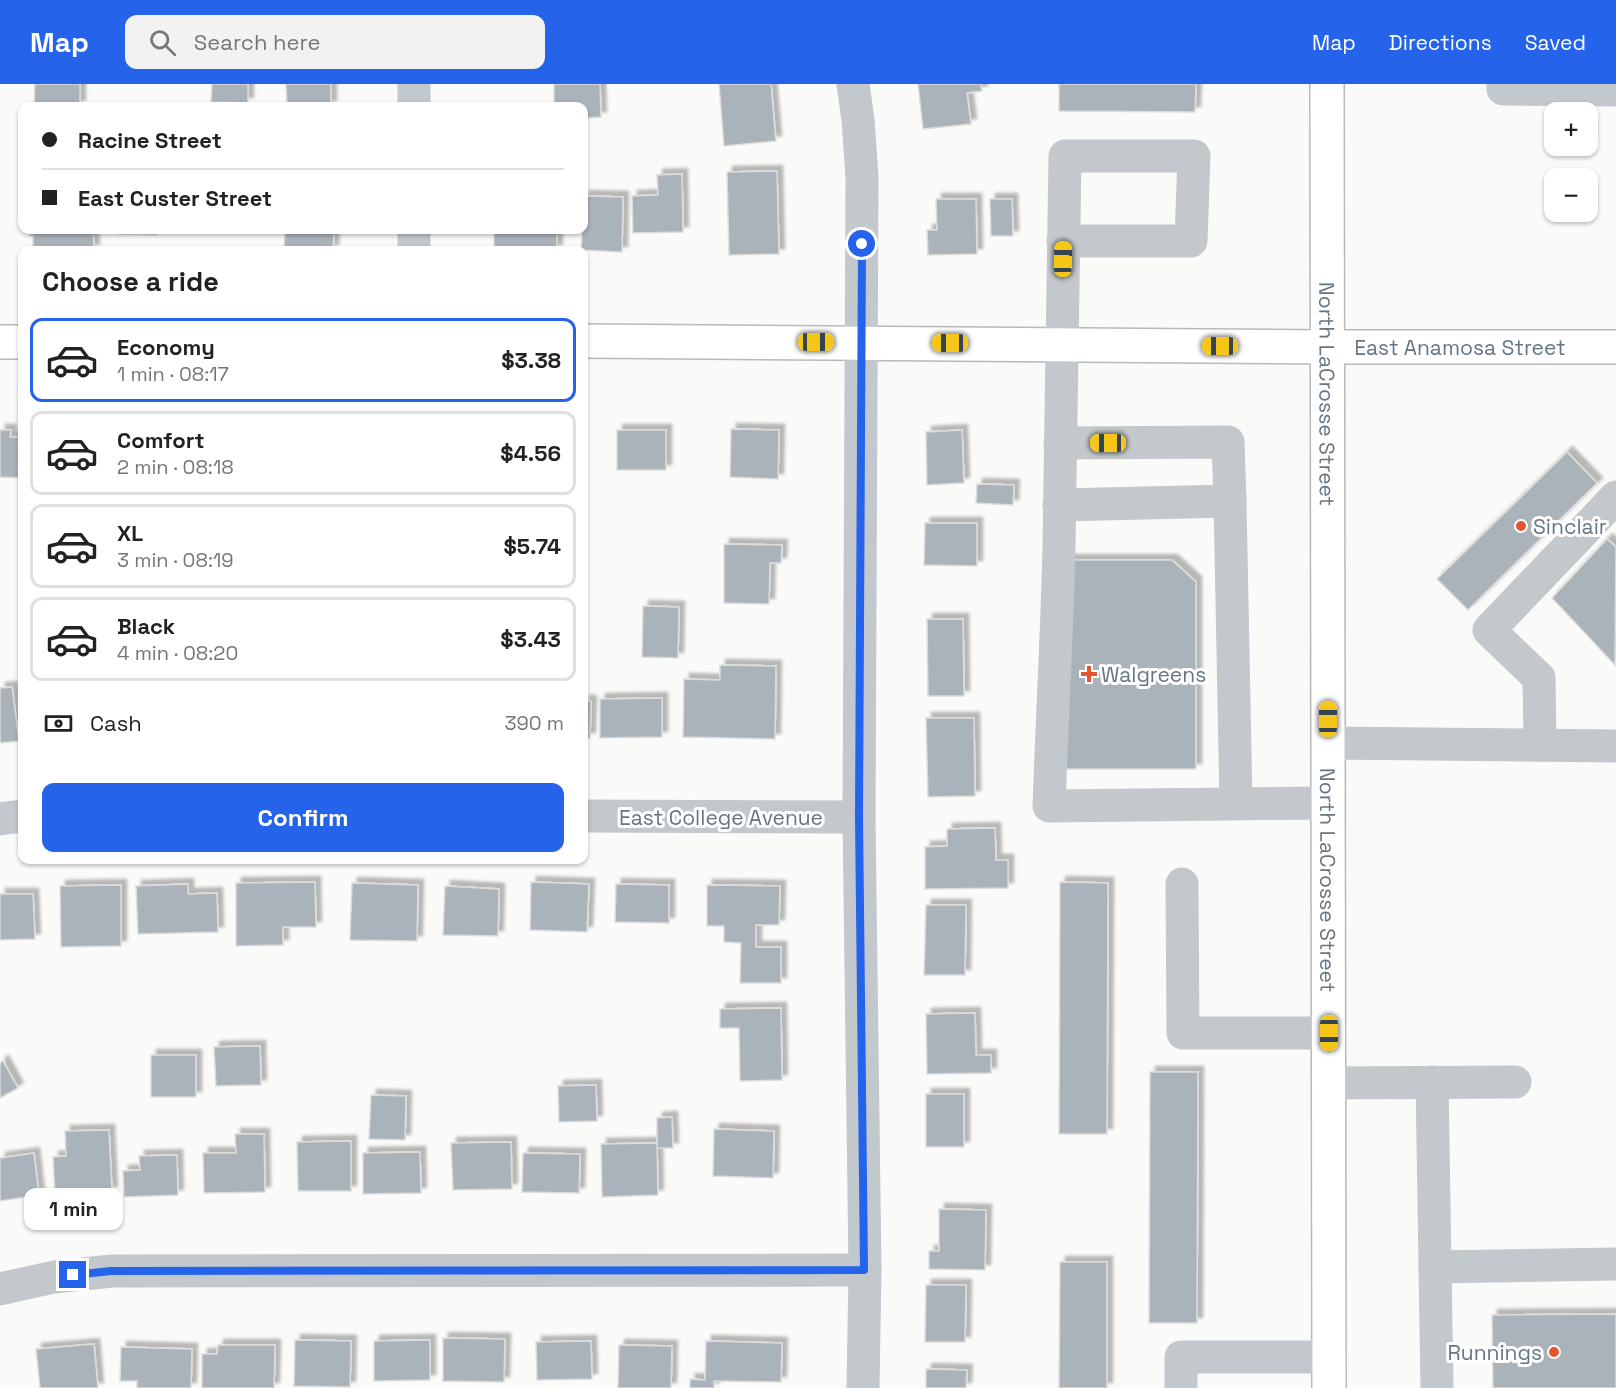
<!DOCTYPE html>
<html lang="en">
<head>
<meta charset="utf-8">
<style>
  body { margin:0; font-family:"Space Grotesk",sans-serif; background:#f2f2f2; color:#222; height:100vh; display:flex; flex-direction:column; font-size:22px; white-space:nowrap }
  * { box-sizing:border-box; margin:0 }
  p { font-size:20px; color:#767676 }
  .icon { flex:none; width:33px; height:33px; fill:none; stroke:currentColor; stroke-width:2; stroke-linecap:round; stroke-linejoin:round }
  .map { position:relative; flex:1; overflow:hidden }
  .sheet { position:absolute; left:18px; top:162px; width:570px; height:618px; display:flex; flex-direction:column; background:#fff; border-radius:12px; box-shadow:0 2px 4px #0004 }
  .sheet>* { flex:none }
  .hud { position:absolute; left:18px; top:18px; width:570px; height:132px; border-radius:12px; box-shadow:0 2px 4px #0004; display:grid; align-content:center; height:132px; padding:0 24px; background:#fff }
  .fabs { position:absolute; left:1544px; top:18px; display:grid; gap:12px }
  .fabs a { display:grid; place-items:center; width:54px; height:54px; border-radius:12px; background:#fff; box-shadow:0 2px 4px #0004; font-size:30px }
  .end { position:absolute; width:27px; height:27px; margin:-14px; border:8px solid #2563eb; background:#fff; box-shadow:0 0 0 3px #fff }
  .from { border-radius:50% }
  .bubble { position:absolute; height:42px; border-radius:12px; background:#fff; box-shadow:0 2px 4px #0004; font-size:20px; font-weight:800; line-height:42px; text-align:center }
  .car { position:absolute; width:18px; height:36px; margin:-18px -9px; border-radius:8px; box-shadow:0 0 4px 2px #0007; background:linear-gradient(#f5c518 24%,#345 0 40%,#f5c518 0 76%,#345 0 86%,#f5c518 0) }
  .hud b { display:flex; align-items:center; gap:21px; height:57px; font-size:22px }
  .hud b+b { border-top:2px solid #e0e0e0 }
  .hud i { width:15px; height:15px; background:#222 }
  ul { padding:0; list-style:none }
  li { display:flex; align-items:center; gap:18px; height:84px; margin:0 12px 9px; padding:0 12px; border:3px solid #e0e0e0; border-radius:12px }
  li div { flex:1 }
  li b { display:block; font-size:22px }
  li em { font-style:normal; font-weight:800 }
  li.selected { border-color:#2563eb }
  li>.icon { width:54px; height:54px; stroke-width:1.5 }
  h2 { padding:0 24px; font-size:27px; line-height:72px }
  .pay { display:flex; align-items:center; gap:15px; height:66px; padding:0 24px; font-size:22px }
  .pay p { margin-inline-start:auto }
  .button { display:flex; gap:12px; margin-top:auto; padding:12px 24px }
  .button a { flex:1; height:69px; border-radius:12px; background:#2563eb; color:#fff; font-size:24px; font-weight:800; line-height:69px; text-align:center }
  header { display:flex; align-items:center; gap:36px; box-sizing:border-box; height:84px; padding:0 30px; background:#2563eb; color:#fff }
  header strong { font-size:28px }
  nav { display:flex; gap:33px; margin-inline-start:auto; font-size:21px }
  .search { width:420px; height:54px; background:#f2f2f2; display:flex; align-items:center; gap:15px; box-sizing:border-box; padding:0 21px; border-radius:12px; color:#767676; font-size:22px }
  .map>svg:first-child { display:block }
</style>
</head>
<body>
<header>
<strong>Map</strong>
<div class="search"><svg class="icon" aria-label="search" viewBox="0 0 24 24"><circle cx="10" cy="10" r="6"/><path d="M15 15l6 6"/></svg>Search here</div>
<nav><a>Map</a><a>Directions</a><a>Saved</a></nav>
</header>
<div class="map">
<svg width="1616" height="1304" viewBox="0 0 1616 1304">
  <defs>
    <filter id="shadow"><feDropShadow dx="5.5" dy="-5.5" stdDeviation="1.5" flood-color="#0004"/></filter>
  </defs>
  <rect width="100%" height="100%" fill="#fafaf8"/>
  <g fill="#aab3b9" stroke="#dcdcda" stroke-width="1.5" filter="url(#shadow)">
    <polygon points="35,0 80,0 80,22 34,22"/>
    <polygon points="212,0 248,0 248,19 211,18"/>
    <polygon points="286,0 331,0 331,22 287,22"/>
    <polygon points="554,0 600,0 601,33 584,34 584,22 554,22"/>
    <polygon points="719,0 771,0 776,57 724,62"/>
    <polygon points="918,0 981,0 982,7 967,9 971,40 923,45"/>
    <polygon points="1059,0 1196,0 1195,28 1059,27"/>
    <polygon points="777,87 779,170 729,171 727,88"/>
    <polygon points="682,90 683,148 633,149 632,112 658,111 657,91"/>
    <polygon points="584,112 623,113 622,168 581,166"/>
    <polygon points="936,115 976,115 977,170 928,171 927,146 937,146"/>
    <polygon points="990,115 1012,115 1013,152 991,152"/>
    <polygon points="30,146 93,146 94,166 33,166 33,152 30,152"/>
    <polygon points="119,146 157,146 157,151 118,150"/>
    <polygon points="285,146 334,146 333,166 284,166"/>
    <rect x="494" y="146" width="63" height="20"/>
    <polygon points="731,345 779,346 778,395 730,393"/>
    <polygon points="0,346 11,346 10,353 22,353 22,394 0,393"/>
    <rect x="617" y="346" width="49" height="40"/>
    <polygon points="962,346 964,399 927,401 926,348"/>
    <polygon points="1567,368 1597,399 1468,526 1437,495"/>
    <polygon points="977,400 1014,401 1013,421 976,419"/>
    <polygon points="925,439 977,439 977,482 924,481"/>
    <polygon points="1607,455 1616,463 1615,581 1552,514"/>
    <polygon points="724,460 782,461 781,479 770,479 769,520 724,519"/>
    <polygon points="1060,476 1172,476 1196,498 1196,685 1060,685"/>
    <polygon points="643,522 679,523 678,574 642,573"/>
    <polygon points="927,535 963,535 964,612 928,612"/>
    <polygon points="720,581 776,582 775,655 683,653 684,595 720,596"/>
    <polygon points="12,603 19,657 0,659 0,604"/>
    <polygon points="662,614 662,653 600,654 600,615"/>
    <polygon points="584,617 591,617 590,654 584,654"/>
    <polygon points="926,634 974,634 975,712 928,713"/>
    <polygon points="995,744 996,776 1008,776 1008,804 925,805 925,763 947,762 947,745"/>
    <polygon points="315,798 316,843 283,843 283,861 236,862 236,799"/>
    <polygon points="531,798 589,800 587,848 530,846"/>
    <polygon points="1060,798 1108,799 1107,1050 1059,1050"/>
    <polygon points="352,799 418,801 417,857 350,856"/>
    <polygon points="188,800 188,810 217,809 218,848 138,850 136,802"/>
    <polygon points="616,800 669,801 669,839 615,838"/>
    <polygon points="121,801 121,862 61,863 60,802"/>
    <polygon points="707,801 780,802 779,841 756,841 756,863 781,863 781,899 740,899 741,859 724,858 724,842 707,842"/>
    <polygon points="445,802 499,805 498,852 443,851"/>
    <polygon points="0,810 33,810 35,855 0,856"/>
    <polygon points="926,821 966,821 965,891 924,891"/>
    <polygon points="781,924 782,996 740,997 739,944 720,944 720,925"/>
    <polygon points="975,929 976,971 991,971 991,989 927,990 926,930"/>
    <polygon points="260,962 261,1001 216,1002 214,963"/>
    <rect x="151" y="971" width="45" height="42"/>
    <polygon points="3,977 18,1004 0,1014 0,979"/>
    <polygon points="1150,988 1198,988 1197,1239 1149,1239"/>
    <polygon points="596,1001 597,1037 559,1038 558,1002"/>
    <rect x="926" y="1010" width="38" height="53"/>
    <polygon points="371,1011 406,1012 405,1056 369,1055"/>
    <polygon points="672,1033 673,1064 657,1064 657,1034"/>
    <polygon points="714,1045 774,1047 773,1094 713,1092"/>
    <polygon points="109,1046 112,1108 55,1110 53,1073 66,1072 65,1047"/>
    <polygon points="235,1050 264,1050 265,1108 204,1109 203,1069 236,1069"/>
    <polygon points="351,1057 351,1107 298,1107 297,1058"/>
    <polygon points="511,1058 512,1105 453,1106 451,1059"/>
    <polygon points="657,1059 658,1111 602,1113 601,1060"/>
    <polygon points="420,1068 421,1109 363,1110 363,1069"/>
    <polygon points="34,1069 39,1111 0,1117 0,1074"/>
    <polygon points="523,1069 580,1070 579,1109 522,1108"/>
    <polygon points="177,1071 178,1111 124,1113 123,1087 140,1086 139,1072"/>
    <polygon points="939,1125 986,1126 985,1186 929,1185 929,1167 939,1167"/>
    <polygon points="1060,1178 1107,1178 1107,1304 1059,1304"/>
    <polygon points="926,1201 966,1201 965,1258 925,1258"/>
    <polygon points="1616,1230 1616,1304 1493,1304 1492,1231"/>
    <polygon points="443,1254 505,1255 504,1298 443,1297"/>
    <polygon points="295,1256 351,1257 350,1303 294,1302"/>
    <polygon points="430,1256 430,1296 374,1297 374,1257"/>
    <polygon points="591,1257 592,1295 537,1296 536,1258"/>
    <polygon points="706,1257 782,1259 781,1298 714,1297 714,1304 690,1304 690,1295 705,1296"/>
    <polygon points="94,1260 98,1304 40,1304 36,1265"/>
    <polygon points="218,1261 275,1261 274,1304 202,1304 202,1270 217,1270"/>
    <polygon points="619,1261 672,1262 671,1304 618,1304"/>
    <polygon points="121,1263 192,1265 191,1304 137,1304 137,1297 120,1297"/>
    <polygon points="926,1285 967,1286 966,1304 926,1304"/>
  </g>
  <g fill="none" stroke-linecap="round" stroke-linejoin="round">
    <defs>
      <g id="major">
        <path id="s1" d="M1327,0L1329,1304"/>
        <path id="s2" d="M584,257L1328,263H1616"/>
        <polyline points="0,258 22,258"/>
      </g>
    </defs>
    <use href="#major" stroke="#b5babe" stroke-width="36"/>
    <g stroke="#c3c8cc" stroke-width="33">
      <polyline points="414,0 414,22"/>
      <polyline points="853,0 858,36 862,93 859,733 865,1186 863,1304"/>
      <polyline points="1503,0 1503,5 1616,6"/>
      <polyline points="414,146 414,166"/>
      <path d="M1063,157H1191L1194,72H1065C1062,202 1062,333 1059,463C1057,549 1052,636 1049,722L1328,719"/>
      <polyline points="1060,359 1228,358 1230,417"/>
      <polyline points="1059,421 1230,417 1236,719"/>
      <polyline points="1328,659 1616,662"/>
      <polyline points="1540,661 1539,594 1489,546 1616,413"/>
      <polyline points="584,732 859,733"/>
      <polyline points="0,735 22,732"/>
      <polyline points="1182,800 1183,949 1329,949"/>
      <polyline points="1432,998 1437,1304"/>
      <polyline points="1329,999 1515,998"/>
      <polyline points="1435,1183 1616,1180"/>
      <polyline points="0,1205 54,1193 112,1187 865,1186"/>
      <polyline points="1181,1304 1181,1273 1329,1273"/>
    </g>
    <use href="#major" stroke="#fff" stroke-width="33"/>
  </g>
  <g fill="none" stroke-linecap="round" stroke-linejoin="round">
    <polyline stroke="#2563eb" stroke-width="8" points="73,1191 111,1187 864,1186 859,733 862,160"/>
  </g>
  <g fill="#e4572e" stroke="#fff" stroke-width="2">
    <circle cx="1521" cy="442" r="6"/>
    <path d="M1086 581h6v6h6v6h-6v6h-6v-6h-6v-6h6z"/>
    <circle cx="1554" cy="1268" r="6"/>
  </g>
  <g text-anchor="middle" dominant-baseline="central" stroke-width="6" stroke-linejoin="round" paint-order="stroke">
    <g font-size="21" fill="#657683" stroke="#fff">
      <text stroke="none"><textPath href="#s2" startOffset="876">East Anamosa Street</textPath></text>
      <text stroke="none"><textPath href="#s1" startOffset="310">North LaCrosse Street</textPath></text>
      <text x="721" y="733">East College Avenue</text>
      <text stroke="none"><textPath href="#s1" startOffset="796">North LaCrosse Street</textPath></text>
    </g>
    <g font-size="21" fill="#657683" stroke="#fff" text-anchor="start">
      <text x="1533" y="442">Sinclair</text>
      <text x="1101" y="590">Walgreens</text>
      <text x="1542" y="1268" text-anchor="end">Runnings</text>
    </g>
  </g>
</svg>
<div class="fabs">
<a>+</a>
<a>−</a>
</div>
<i class="end from" style="left:862px;top:160px"></i>
<i class="end" style="left:73px;top:1191px"></i>
<div class="bubble" style="left:24px;top:1104px;width:99px">1 min</div>
<i class="car" style="left:1063px;top:175px;rotate:1deg"></i>
<i class="car" style="left:816px;top:258px;rotate:90deg"></i>
<i class="car" style="left:950px;top:259px;rotate:270deg"></i>
<i class="car" style="left:1220px;top:262px;rotate:270deg"></i>
<i class="car" style="left:1108px;top:359px;rotate:270deg"></i>
<i class="car" style="left:1328px;top:635px;rotate:0deg"></i>
<i class="car" style="left:1329px;top:949px;rotate:180deg"></i>
<div class="hud">
<b><i class="from"></i>Racine Street</b>
<b><i></i>East Custer Street</b>
</div>
<section class="sheet">
<h2>Choose a ride</h2>
<ul>
<li class="selected"><svg class="icon" aria-label="car" viewBox="0 0 24 24"><path d="M5 17H2v-5l4-1 3-4h7l3 4 3 1v5h-3M9 17h6M6 11h13"/><circle cx="7" cy="17" r="2"/><circle cx="17" cy="17" r="2"/></svg><div><b>Economy</b><p>1 min · 08:17</p></div><em>$3.38</em></li>
<li><svg class="icon" aria-label="car" viewBox="0 0 24 24"><path d="M5 17H2v-5l4-1 3-4h7l3 4 3 1v5h-3M9 17h6M6 11h13"/><circle cx="7" cy="17" r="2"/><circle cx="17" cy="17" r="2"/></svg><div><b>Comfort</b><p>2 min · 08:18</p></div><em>$4.56</em></li>
<li><svg class="icon" aria-label="car" viewBox="0 0 24 24"><path d="M5 17H2v-5l4-1 3-4h7l3 4 3 1v5h-3M9 17h6M6 11h13"/><circle cx="7" cy="17" r="2"/><circle cx="17" cy="17" r="2"/></svg><div><b>XL</b><p>3 min · 08:19</p></div><em>$5.74</em></li>
<li><svg class="icon" aria-label="car" viewBox="0 0 24 24"><path d="M5 17H2v-5l4-1 3-4h7l3 4 3 1v5h-3M9 17h6M6 11h13"/><circle cx="7" cy="17" r="2"/><circle cx="17" cy="17" r="2"/></svg><div><b>Black</b><p>4 min · 08:20</p></div><em>$3.43</em></li>
</ul>
<div class="pay"><svg class="icon" aria-label="cash" viewBox="0 0 24 24"><path d="M3 7h18v10H3z"/><circle cx="12" cy="12" r="2"/></svg>Cash<p>390 m</p></div>
<div class="button"><a>Confirm</a></div>
</section>
</div>
</body>
</html>
